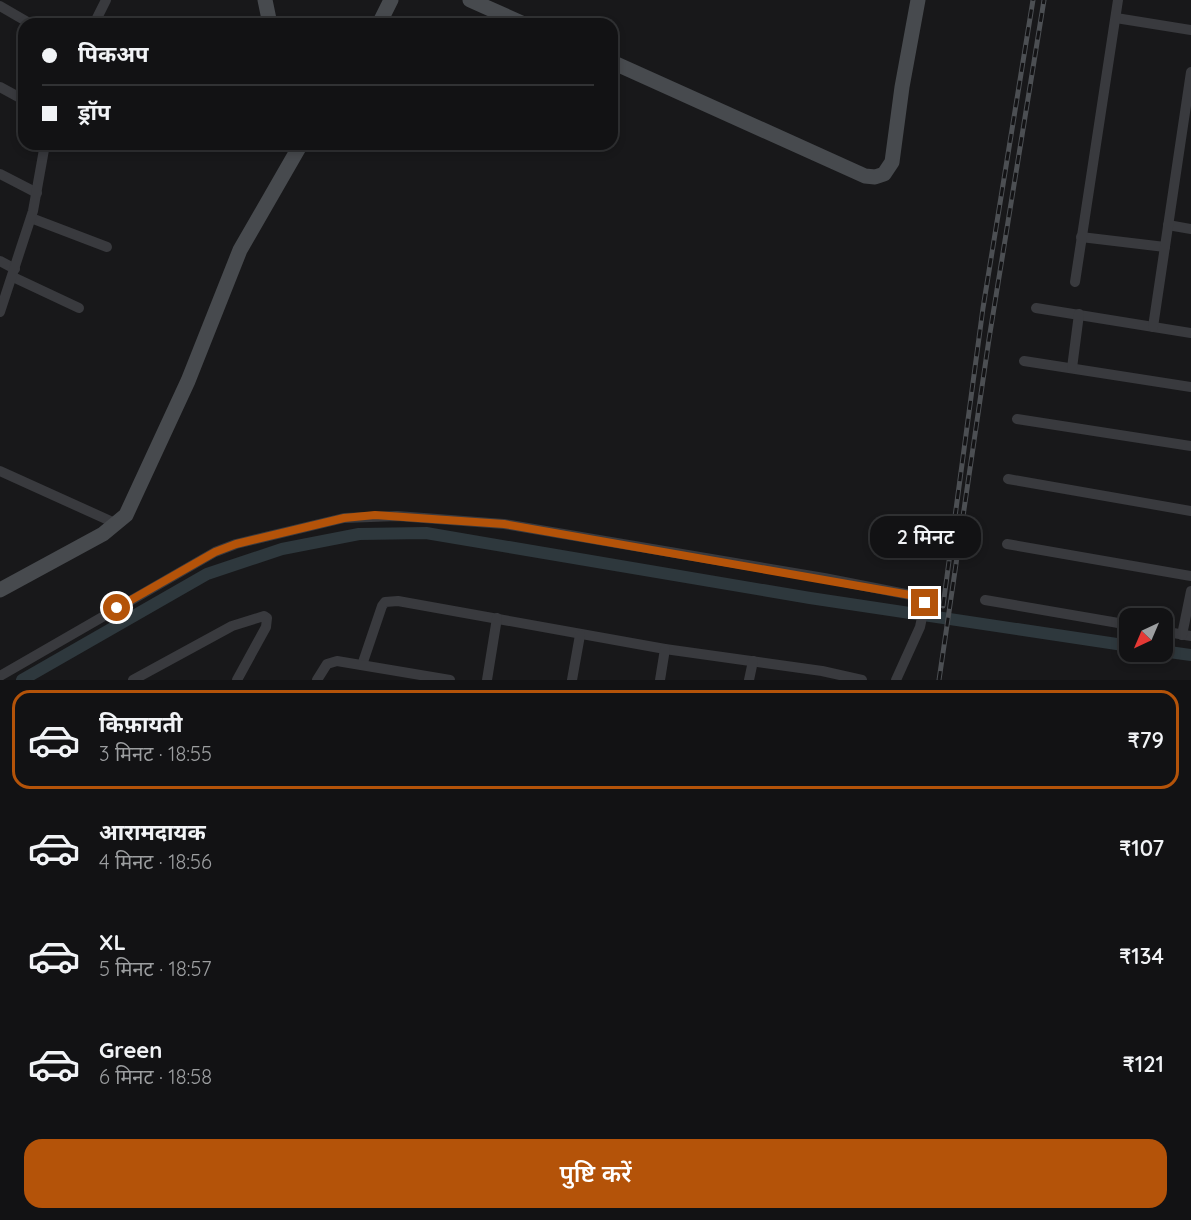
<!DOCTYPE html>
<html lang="hi">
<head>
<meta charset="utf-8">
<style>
  body { margin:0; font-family:Quicksand,"Noto Sans Devanagari",sans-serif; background:#1f2022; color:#f1f3f6; height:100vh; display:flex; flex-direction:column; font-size:22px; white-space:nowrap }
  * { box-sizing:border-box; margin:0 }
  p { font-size:20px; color:#9c9ea0 }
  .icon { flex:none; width:33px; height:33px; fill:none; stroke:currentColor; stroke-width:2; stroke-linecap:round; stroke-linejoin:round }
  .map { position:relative; height:680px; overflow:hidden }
  .sheet { display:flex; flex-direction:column; background:#121214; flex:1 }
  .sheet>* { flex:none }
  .guide { position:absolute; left:18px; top:18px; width:600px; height:132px; border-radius:18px; box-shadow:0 3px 9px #0003,0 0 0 2px #313234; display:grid; align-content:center; height:132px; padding:0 24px; background:#121214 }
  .needle { width:39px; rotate:224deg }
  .buttons { position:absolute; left:1119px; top:608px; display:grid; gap:12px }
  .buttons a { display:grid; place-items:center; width:54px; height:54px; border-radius:12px; background:#121214; box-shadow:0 3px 9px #0003,0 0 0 2px #313234; font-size:30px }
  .end { position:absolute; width:27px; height:27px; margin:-14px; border:8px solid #b45309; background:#fff; box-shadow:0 0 0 3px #fff }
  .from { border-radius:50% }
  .bubble { position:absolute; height:42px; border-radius:18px; background:#121214; box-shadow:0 3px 9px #0003,0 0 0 2px #313234; font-size:20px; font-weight:600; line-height:42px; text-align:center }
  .guide b { display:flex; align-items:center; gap:21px; height:57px; font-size:22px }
  .guide b+b { border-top:2px solid #313234 }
  .guide i { width:15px; height:15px; background:#f1f3f6 }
  ul { padding:10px 0 0; list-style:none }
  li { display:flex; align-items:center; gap:18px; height:99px; margin:0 12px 9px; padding:0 12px; border:3px solid transparent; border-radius:18px }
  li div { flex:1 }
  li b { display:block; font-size:22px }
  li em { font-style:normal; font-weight:600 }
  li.selected { border-color:#b45309 }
  li>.icon { width:54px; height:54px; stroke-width:1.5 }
  .cta { display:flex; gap:12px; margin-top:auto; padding:12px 24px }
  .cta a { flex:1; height:69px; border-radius:18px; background:#b45309; color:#fff; font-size:24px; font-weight:600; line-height:69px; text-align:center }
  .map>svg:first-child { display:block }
</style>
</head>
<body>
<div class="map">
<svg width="1191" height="680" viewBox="0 0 1191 680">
  <rect width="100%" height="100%" fill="#18181a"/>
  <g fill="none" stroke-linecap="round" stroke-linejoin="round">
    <g stroke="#2e383d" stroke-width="12">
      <polyline points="1162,651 1191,655"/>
      <polyline points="22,680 207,574 282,549 359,534 426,533 810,598 1130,646"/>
    </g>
    <g stroke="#393a3e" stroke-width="10">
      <polyline points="0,6 31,24"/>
      <polyline points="1116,18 1191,30"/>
      <polyline points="94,24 106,0"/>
      <polyline points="0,87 24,100"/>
      <polyline points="0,174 37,193"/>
      <polyline points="31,218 107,247"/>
      <polyline points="1168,225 1191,229"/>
      <polyline points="1081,237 1165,247"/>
      <polyline points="0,261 15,269"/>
      <polyline points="13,277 79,308"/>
      <polyline points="1075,282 1118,0"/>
      <polyline points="1036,308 1191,333"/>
      <polyline points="0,312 33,211 45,144"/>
      <polyline points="1153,327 1191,72"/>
      <polyline points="1024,361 1191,387"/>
      <polyline points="1072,368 1079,314"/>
      <polyline points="1017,419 1191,446"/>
      <polyline points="0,471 117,524"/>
      <polyline points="1008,479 1191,511"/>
      <polyline points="1007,544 1191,576"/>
      <polyline points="985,600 1130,625"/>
      <polyline points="1162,631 1191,636"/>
      <polyline points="1182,635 1191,591"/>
      <polyline points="362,665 382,606 385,602 398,601 665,649 822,671 862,680"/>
      <polyline points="0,676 215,552 236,544 344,518 397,516 504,524 824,578 921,597 925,603 920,627 896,680"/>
      <polyline points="133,680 232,626 264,616 267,618 266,627 237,680"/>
      <polyline points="317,680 327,664 337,661 450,680"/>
      <polyline points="487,680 497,618"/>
      <polyline points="572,680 580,635"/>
      <polyline points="660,680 665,649"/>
      <polyline points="749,680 753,661"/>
    </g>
    <g stroke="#474a4e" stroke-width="15">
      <polyline points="265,0 270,24"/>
      <polyline points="470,0 524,24"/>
      <polyline points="379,24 391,0"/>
      <polyline points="612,62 865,176 875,177 884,174 892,162 902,87 918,0"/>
      <polyline points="0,590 103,534 126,515 188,381 240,250 301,144"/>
    </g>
    <defs>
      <g id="rail">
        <polyline points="943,606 983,308 1033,0"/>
        <polyline points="939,680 989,339 1044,0"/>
      </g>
    </defs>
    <use href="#rail" stroke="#4c4f53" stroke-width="5"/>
    <use href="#rail" stroke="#131315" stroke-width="3" stroke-dasharray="9" stroke-linecap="butt"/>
  </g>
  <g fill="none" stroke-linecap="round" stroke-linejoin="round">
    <polyline stroke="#b45309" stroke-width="8" points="117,608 215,552 236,544 344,518 375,515 504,524 916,596 924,599 925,603"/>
  </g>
</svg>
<div class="buttons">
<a><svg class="needle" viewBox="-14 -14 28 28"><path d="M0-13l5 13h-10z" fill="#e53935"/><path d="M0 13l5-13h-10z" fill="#9c9ea0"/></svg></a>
</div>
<i class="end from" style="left:117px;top:608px"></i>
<i class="end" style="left:925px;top:603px"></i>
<div class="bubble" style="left:870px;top:516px;width:111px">2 मिनट</div>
<div class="guide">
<b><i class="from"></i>पिकअप</b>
<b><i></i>ड्रॉप</b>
</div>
</div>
<section class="sheet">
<ul>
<li class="selected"><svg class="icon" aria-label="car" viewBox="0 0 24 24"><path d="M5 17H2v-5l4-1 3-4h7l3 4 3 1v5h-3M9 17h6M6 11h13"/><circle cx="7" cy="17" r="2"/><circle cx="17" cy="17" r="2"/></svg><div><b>किफ़ायती</b><p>3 मिनट · 18:55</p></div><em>₹79</em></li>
<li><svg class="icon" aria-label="car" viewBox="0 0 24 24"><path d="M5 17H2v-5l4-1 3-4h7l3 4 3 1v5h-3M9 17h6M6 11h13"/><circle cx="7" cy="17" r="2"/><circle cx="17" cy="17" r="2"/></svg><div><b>आरामदायक</b><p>4 मिनट · 18:56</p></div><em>₹107</em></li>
<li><svg class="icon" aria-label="car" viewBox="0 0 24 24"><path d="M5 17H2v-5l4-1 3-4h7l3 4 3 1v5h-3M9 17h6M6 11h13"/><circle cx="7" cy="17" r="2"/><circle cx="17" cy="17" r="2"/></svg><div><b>XL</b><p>5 मिनट · 18:57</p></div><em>₹134</em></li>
<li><svg class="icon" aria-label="car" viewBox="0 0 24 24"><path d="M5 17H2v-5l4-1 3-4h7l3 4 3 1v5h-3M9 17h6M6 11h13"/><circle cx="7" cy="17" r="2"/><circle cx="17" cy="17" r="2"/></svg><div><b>Green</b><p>6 मिनट · 18:58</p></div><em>₹121</em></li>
</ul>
<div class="cta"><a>पुष्टि करें</a></div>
</section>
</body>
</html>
